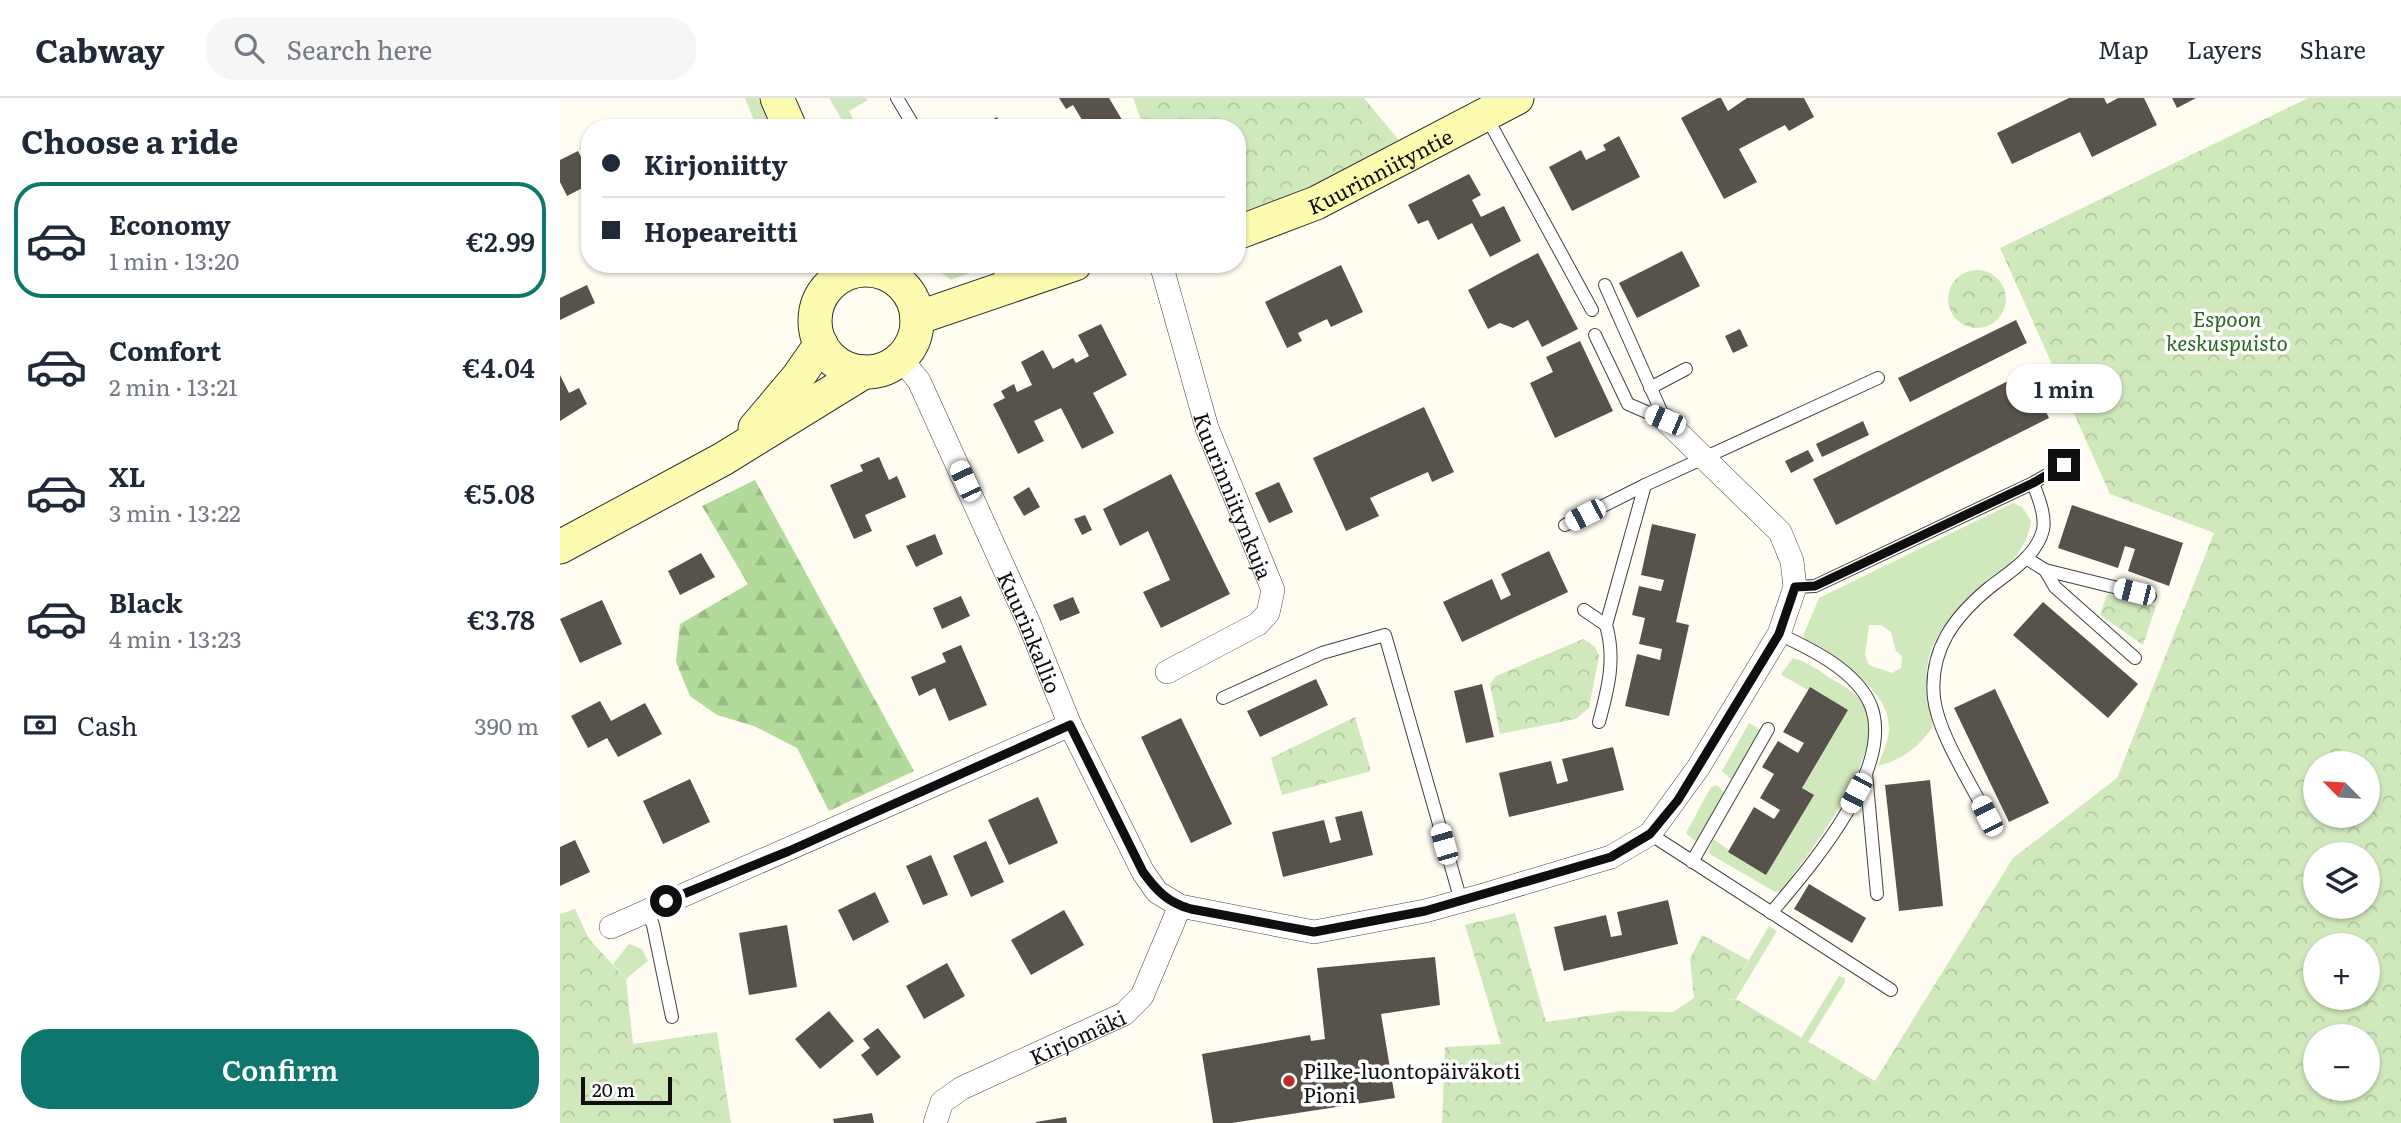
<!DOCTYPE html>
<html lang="en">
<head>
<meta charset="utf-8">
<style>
  body { margin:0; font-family:Literata,serif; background:#f6f6f7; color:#1f2937; height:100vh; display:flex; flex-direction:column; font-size:26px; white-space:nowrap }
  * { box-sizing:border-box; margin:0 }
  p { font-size:23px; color:#747a83 }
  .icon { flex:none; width:38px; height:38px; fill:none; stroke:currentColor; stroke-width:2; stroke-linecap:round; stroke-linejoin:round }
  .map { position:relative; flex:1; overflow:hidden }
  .side { display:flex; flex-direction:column; background:#fff; width:560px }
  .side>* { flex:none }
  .banner { position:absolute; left:21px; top:21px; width:665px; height:154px; border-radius:28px; box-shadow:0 2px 5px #0004; display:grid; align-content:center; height:154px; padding:0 21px; background:#fff }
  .needle { width:46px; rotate:294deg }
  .fabs { position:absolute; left:1743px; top:653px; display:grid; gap:14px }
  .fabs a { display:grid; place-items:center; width:77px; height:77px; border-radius:50%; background:#fff; box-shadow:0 2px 5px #0004; font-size:35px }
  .scale { position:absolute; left:21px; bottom:18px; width:91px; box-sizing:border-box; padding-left:7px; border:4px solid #0f0f0f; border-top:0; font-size:19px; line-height:24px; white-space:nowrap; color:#0f0f0f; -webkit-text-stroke:5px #fff; paint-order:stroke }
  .end { position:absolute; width:32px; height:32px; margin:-16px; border:9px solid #0f0f0f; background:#fff; box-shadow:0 0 0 4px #fff }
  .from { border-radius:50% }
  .bubble { position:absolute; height:49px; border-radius:24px; background:#fff; box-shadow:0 2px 5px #0004; font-size:23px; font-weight:600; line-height:49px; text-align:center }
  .car { position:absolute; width:21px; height:42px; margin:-21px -10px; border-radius:9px; box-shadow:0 0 5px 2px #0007; background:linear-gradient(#fff 24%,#345 0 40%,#fff 0 76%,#345 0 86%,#fff 0) }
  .banner b { display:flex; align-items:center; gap:24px; height:66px; font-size:26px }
  .banner b+b { border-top:2px solid #e0e1e3 }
  .banner i { width:18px; height:18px; background:#1f2937 }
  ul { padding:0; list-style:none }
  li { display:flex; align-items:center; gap:21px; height:116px; margin:0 14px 10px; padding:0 7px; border:4px solid transparent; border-radius:28px }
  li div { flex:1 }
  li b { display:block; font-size:26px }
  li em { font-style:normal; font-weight:600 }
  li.current { border-color:#0f766e }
  li>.icon { width:63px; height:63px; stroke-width:1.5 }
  h2 { padding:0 21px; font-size:32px; line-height:84px }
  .pay { display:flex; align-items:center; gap:18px; height:77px; padding:0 21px; font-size:26px }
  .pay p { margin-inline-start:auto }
  .action { display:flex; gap:14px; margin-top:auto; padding:14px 21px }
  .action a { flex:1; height:80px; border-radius:28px; background:#0f766e; color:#fff; font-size:28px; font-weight:600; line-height:80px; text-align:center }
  header { display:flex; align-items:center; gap:42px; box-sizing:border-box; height:98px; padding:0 35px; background:#fff; border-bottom:2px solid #e0e1e3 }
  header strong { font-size:33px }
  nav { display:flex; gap:38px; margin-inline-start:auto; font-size:24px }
  .search { width:490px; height:63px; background:#f6f6f7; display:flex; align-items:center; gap:18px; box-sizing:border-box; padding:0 24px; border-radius:28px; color:#747a83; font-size:26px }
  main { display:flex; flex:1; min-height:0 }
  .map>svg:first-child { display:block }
</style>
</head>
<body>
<header>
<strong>Cabway</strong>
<div class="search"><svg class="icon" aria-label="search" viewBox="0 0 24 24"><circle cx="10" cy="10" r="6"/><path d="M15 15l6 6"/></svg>Search here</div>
<nav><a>Map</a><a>Layers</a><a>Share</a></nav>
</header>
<main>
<section class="side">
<h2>Choose a ride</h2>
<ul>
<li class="current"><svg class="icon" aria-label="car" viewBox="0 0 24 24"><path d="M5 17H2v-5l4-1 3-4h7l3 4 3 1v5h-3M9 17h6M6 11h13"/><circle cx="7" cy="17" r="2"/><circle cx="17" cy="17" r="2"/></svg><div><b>Economy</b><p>1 min · 13:20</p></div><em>€2.99</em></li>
<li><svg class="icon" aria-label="car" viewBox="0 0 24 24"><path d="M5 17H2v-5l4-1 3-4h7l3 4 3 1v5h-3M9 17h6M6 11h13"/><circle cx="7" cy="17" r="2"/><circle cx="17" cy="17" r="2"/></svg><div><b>Comfort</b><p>2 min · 13:21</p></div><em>€4.04</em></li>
<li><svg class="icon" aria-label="car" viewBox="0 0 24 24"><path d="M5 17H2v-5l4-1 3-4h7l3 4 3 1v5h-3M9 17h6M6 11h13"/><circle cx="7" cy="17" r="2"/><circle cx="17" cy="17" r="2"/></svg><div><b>XL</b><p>3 min · 13:22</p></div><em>€5.08</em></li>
<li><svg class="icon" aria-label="car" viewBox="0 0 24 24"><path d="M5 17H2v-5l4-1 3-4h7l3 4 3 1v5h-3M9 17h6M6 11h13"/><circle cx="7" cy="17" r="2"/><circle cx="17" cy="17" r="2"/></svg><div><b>Black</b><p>4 min · 13:23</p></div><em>€3.78</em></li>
</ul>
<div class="pay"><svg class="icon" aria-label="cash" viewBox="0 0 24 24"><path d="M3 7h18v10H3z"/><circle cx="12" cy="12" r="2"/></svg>Cash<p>390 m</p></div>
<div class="action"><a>Confirm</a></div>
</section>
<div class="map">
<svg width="1841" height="1025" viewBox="0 0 1841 1025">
  <defs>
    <pattern id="forest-firs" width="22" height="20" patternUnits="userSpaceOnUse" patternTransform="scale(1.75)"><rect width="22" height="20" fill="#b2da9b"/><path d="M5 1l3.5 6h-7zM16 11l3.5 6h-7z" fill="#98ba84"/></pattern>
    <pattern id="park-crowns" width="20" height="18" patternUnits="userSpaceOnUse" patternTransform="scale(1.75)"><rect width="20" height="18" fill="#d0e9bc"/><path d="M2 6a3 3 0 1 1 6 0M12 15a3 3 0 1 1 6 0" fill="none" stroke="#b1c7a0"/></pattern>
  </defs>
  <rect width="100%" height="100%" fill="#fffdf2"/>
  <g fill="#d0e9bc" fill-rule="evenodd">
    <polygon points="185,0 198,0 210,30 197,30"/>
    <polygon points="269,0 306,0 308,2 289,13 298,30 287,30"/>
    <polygon points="370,166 413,166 412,174 391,182"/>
    <path d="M1453,405L1462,409L1471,423C1464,480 1385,500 1369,559C1363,581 1370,607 1373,629C1357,650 1344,661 1318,668C1322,656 1329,643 1329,630C1329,589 1277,564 1247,545L1243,538L1259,500ZM1309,527H1321L1331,534L1336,553L1342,558L1341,570L1332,575L1309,567L1305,557Z"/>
    <path d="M1233,560C1249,564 1262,575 1275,583C1286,589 1298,597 1304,607C1332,651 1246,759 1221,793L1215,794L1148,755L1153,741L1206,777L1253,697L1242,690L1288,612L1250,590L1248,592L1223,578L1221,576Z"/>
    <polygon points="1189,625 1201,632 1174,681 1171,681 1162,673"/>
    <polygon points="1157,687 1165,695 1140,740 1135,743 1126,735 1151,689"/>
    <polygon points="1209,828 1217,833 1176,901 1165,902"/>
    <polygon points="69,846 82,851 88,863 66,881 53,866"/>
    <polygon points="1279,878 1285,880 1285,884 1248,944 1241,940"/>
  </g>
  <polygon fill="url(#forest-firs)" points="195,382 354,673 269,713 237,650 194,628 157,617 130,598 116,564 120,526 188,486 142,408"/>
  <g fill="url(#park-crowns)" fill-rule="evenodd">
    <polygon points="573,0 804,0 842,46 733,102 677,116 677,30 584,30"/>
    <path d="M1748,0H1841V1025H882L885,949L941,946L905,827L955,815L986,924L1062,913L1113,914L1134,900L1130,861L1142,837L1188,862L1166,902L1176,901L1315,983L1453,760L1557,680L1654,435L1550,396L1440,150ZM1755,665H1808V718H1755ZM1755,756H1808V808H1755ZM1755,847H1808V900H1755ZM1755,938H1808V990H1755Z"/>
    <circle cx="1417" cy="201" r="29"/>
    <polygon points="1547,496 1596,508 1583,547 1540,517"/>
    <polygon points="1023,541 1035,549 1039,558 1029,610 1016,621 940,636 930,586 936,578"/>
    <polygon points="795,619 811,673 722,697 711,660"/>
    <polygon points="15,811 29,841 66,881 73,946 157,934 171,1025 0,1025 0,816"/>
  </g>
  <g fill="#58524c">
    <polygon points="499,0 549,0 567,30 527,30 513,7 506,11"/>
    <polygon points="1158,0 1161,0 1168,13 1187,0 1244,0 1254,19 1229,33 1225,27 1179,51 1197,84 1164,101 1121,20"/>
    <polygon points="1509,0 1544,0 1547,6 1558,0 1584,0 1597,27 1532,59 1520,34 1452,66 1437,35"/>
    <polygon points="1612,0 1636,0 1617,10"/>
    <polygon points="437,19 443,30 418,30"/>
    <polygon points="1059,38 1080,79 1012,113 989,69 1021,52 1026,62 1046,52 1043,47"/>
    <polygon points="18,53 30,77 30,86 7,98 0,84 0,62"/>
    <polygon points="909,76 921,97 912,102 921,119 944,108 961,143 930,159 912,125 878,142 868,122 858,126 848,107"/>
    <polygon points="1122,153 1140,188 1077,220 1059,185"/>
    <polygon points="978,155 1018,231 982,249 968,222 953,230 940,225 928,231 908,192"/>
    <polygon points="781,167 803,214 771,229 767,221 738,235 742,243 727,250 705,204"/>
    <polygon points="27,187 35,205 0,222 0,200"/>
    <polygon points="1456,222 1467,245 1350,304 1338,280"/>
    <polygon points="541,226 567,277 533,295 554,335 522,351 501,310 474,323 484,343 458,356 433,306 445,300 441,293 454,286 457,294 472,287 461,264 483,252 493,271 513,260 516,265 529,258 518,237"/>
    <polygon points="1180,231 1188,248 1173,255 1165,238"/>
    <polygon points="1020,243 1053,313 995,340 970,285 993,274 986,259"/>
    <polygon points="1466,274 1489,320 1276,427 1253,381"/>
    <polygon points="0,277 9,295 19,290 27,306 0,323"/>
    <polygon points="864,309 894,374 872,384 868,374 810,400 819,418 786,433 753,360"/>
    <polygon points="1303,323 1309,337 1262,359 1256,346"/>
    <polygon points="1248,352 1254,363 1231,375 1225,363"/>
    <polygon points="319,359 329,382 337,378 346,399 305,417 312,433 294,441 270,387 303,373 300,367"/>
    <polygon points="611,376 670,496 601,530 583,494 610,482 588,433 560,448 543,411"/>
    <polygon points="719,384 733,414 709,425 695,395"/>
    <polygon points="469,389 480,409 464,418 453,399"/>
    <polygon points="1512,407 1623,445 1609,488 1568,473 1575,451 1565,448 1558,470 1498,450"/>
    <polygon points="525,417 532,432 522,437 514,421"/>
    <polygon points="1092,426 1136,436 1116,524 1129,527 1109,618 1065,608 1077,556 1100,562 1102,551 1079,546 1085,520 1072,517 1079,488 1101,493 1104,482 1081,477"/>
    <polygon points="375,436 383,456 356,469 346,448"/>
    <polygon points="989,453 1008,494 902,544 883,504 932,481 941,502 951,497 941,476"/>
    <polygon points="141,455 155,479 120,497 108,473"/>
    <polygon points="401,498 410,518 382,531 373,510"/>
    <polygon points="513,499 520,515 500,523 493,507"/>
    <polygon points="42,502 62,546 20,565 0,521"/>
    <polygon points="1483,504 1578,586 1548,620 1453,537"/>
    <polygon points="401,547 427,607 389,623 375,590 359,598 351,579 386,564 382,555"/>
    <polygon points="756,581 768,607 700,639 687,613"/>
    <polygon points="922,586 934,639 906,645 894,593"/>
    <polygon points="1250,589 1288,612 1242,690 1254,697 1206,777 1168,754 1194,709 1214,721 1220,712 1200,700 1214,676 1202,669 1218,643 1238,655 1244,645 1223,634"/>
    <polygon points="1435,591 1489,705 1449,724 1394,610"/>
    <polygon points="40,603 51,623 85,605 102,636 58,659 47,640 28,650 11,618"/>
    <polygon points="621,620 672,726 631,745 581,639"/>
    <polygon points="1053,649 1064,692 949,719 939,675 991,663 997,686 1008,683 1002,661"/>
    <polygon points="130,681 150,724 103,746 83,703"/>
    <polygon points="1370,682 1383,808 1339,813 1325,687"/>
    <polygon points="478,699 498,745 449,767 428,722"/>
    <polygon points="802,713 813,757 723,779 712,734 764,722 770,745 781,742 775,719"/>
    <polygon points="15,742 30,774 0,788 0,749"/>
    <polygon points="426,743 444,784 411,799 393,758"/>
    <polygon points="371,757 388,797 363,807 346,768"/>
    <polygon points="1249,786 1306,820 1292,845 1234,811"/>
    <polygon points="315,794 329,824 293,843 278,812"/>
    <polygon points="1108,802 1118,846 1004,873 994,829 1046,817 1051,839 1062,837 1057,814"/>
    <polygon points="504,812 524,847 471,877 451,842"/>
    <polygon points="227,827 237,889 189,897 179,835"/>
    <polygon points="875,859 880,907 821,916 835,1000 672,1025 653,1025 642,956 750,937 751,943 765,941 757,870"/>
    <polygon points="387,865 405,898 364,921 346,888"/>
    <polygon points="269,913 294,943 260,971 235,941"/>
    <polygon points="318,930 341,959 317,978 301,957 310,950 303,941"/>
    <polygon points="312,1015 314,1025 274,1025 273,1021"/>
    <polygon points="506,1019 507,1025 476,1025 476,1024"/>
  </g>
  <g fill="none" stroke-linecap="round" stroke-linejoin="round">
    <defs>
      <g id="lane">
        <polyline points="337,0 355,30"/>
        <polyline points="925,16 1032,212"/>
        <polyline points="436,166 448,187"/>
        <polyline points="1045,187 1105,322"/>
        <polyline points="1035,237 1068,306 1105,322"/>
        <polyline points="1090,290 1126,271"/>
        <polyline points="1005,427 1085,387 1318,280"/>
        <polyline points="1466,460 1485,472 1590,498"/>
        <polyline points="1485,472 1495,489 1575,560"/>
        <polyline points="1235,489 1255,488 1473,385 1504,367"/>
        <polyline points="1024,512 1046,527"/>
        <polyline points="663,600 762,555 825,537 901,803"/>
        <path d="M1039,624C1048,591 1056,561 1046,527L1085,387"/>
        <polyline points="1306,675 1317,796"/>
        <path d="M1427,718C1411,685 1378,636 1374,600C1369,552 1394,519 1429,490C1449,474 1476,459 1483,432C1486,417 1478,399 1473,385"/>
        <polyline points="1090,736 1331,892"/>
        <polyline points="1132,764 1208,631"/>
        <polyline points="86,811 93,827 112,919"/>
        <path d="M1211,815C1249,770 1335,672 1311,608C1297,573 1251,551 1219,536"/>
      </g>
      <g id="street">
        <path id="s1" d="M601,166L647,330L713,492L708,515L698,526L607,574"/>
        <path id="s2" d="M341,261L359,283L468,523L510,627L583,774L597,794L620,808L754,834L865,813L927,796L1051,759L1090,736L1138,670L1219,536L1235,489L1232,463L1220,434L1105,322"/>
        <polyline points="51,829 510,627"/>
        <path id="s3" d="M375,1025L382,1004L402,990L564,916L582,898L620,808"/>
      </g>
      <g id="secondary">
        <polyline points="217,0 230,30"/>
        <path id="s4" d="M677,135L756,105L957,0"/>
        <circle cx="306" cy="223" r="51"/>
        <polyline points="357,220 515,166"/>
        <polyline points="195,330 238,279 261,246"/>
        <polyline points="0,449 163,361 304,274"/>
      </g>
    </defs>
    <use href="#lane" stroke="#424242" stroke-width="14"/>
    <use href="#street" stroke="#424242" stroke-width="24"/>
    <use href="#secondary" stroke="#313131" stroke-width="35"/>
    <use href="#lane" stroke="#fff" stroke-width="12"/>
    <use href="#street" stroke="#fff" stroke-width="23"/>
    <use href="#secondary" stroke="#fdfbaf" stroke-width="33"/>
  </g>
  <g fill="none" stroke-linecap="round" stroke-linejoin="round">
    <path stroke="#0f0f0f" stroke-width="9" d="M106,803L229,753L510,627L583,774C596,792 608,805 631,811L754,834L865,813L1051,759L1090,736L1118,702L1219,536L1235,489L1255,488L1473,385L1504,367"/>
  </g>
  <circle fill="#be2e29" stroke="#fff" stroke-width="2.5" cx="729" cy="983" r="7"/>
  <g text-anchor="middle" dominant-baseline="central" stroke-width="7" stroke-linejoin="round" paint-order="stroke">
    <g font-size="21" fill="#0f0f0f" stroke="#fff">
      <text stroke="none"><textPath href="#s4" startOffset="156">Kuurinniityntie</textPath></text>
      <text stroke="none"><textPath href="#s1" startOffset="243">Kuurinniitynkuja</textPath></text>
      <text stroke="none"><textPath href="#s2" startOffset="303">Kuurinkallio</textPath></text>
      <text stroke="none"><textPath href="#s3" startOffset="173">Kirjomäki</textPath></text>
    </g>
    <g font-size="21" font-style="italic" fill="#296720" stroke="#fff">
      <text x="1667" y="219">Espoon<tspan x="1667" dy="24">keskuspuisto</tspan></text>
    </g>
    <g font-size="21" fill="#0f0f0f" stroke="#fff" text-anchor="start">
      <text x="743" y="971">Pilke-luontopäiväkoti<tspan x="743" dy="24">Pioni</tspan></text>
    </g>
  </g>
</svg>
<div class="fabs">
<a><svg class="needle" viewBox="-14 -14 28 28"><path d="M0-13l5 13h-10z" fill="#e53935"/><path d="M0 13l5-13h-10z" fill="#747a83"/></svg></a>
<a><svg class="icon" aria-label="layers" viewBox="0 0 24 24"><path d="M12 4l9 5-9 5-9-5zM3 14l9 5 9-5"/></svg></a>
<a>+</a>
<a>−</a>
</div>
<div class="scale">20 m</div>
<i class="end from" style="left:106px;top:803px"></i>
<i class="end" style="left:1504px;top:367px"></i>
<div class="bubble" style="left:1446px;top:266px;width:116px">1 min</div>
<i class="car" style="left:1105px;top:322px;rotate:293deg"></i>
<i class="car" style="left:405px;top:383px;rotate:335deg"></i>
<i class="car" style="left:1025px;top:417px;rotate:243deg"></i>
<i class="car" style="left:1574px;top:494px;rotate:284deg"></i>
<i class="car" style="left:1296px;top:695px;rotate:208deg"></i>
<i class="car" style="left:1427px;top:718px;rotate:333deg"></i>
<i class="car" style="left:884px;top:746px;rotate:344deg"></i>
<div class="banner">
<b><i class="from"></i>Kirjoniitty</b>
<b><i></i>Hopeareitti</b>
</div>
</div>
</main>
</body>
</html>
